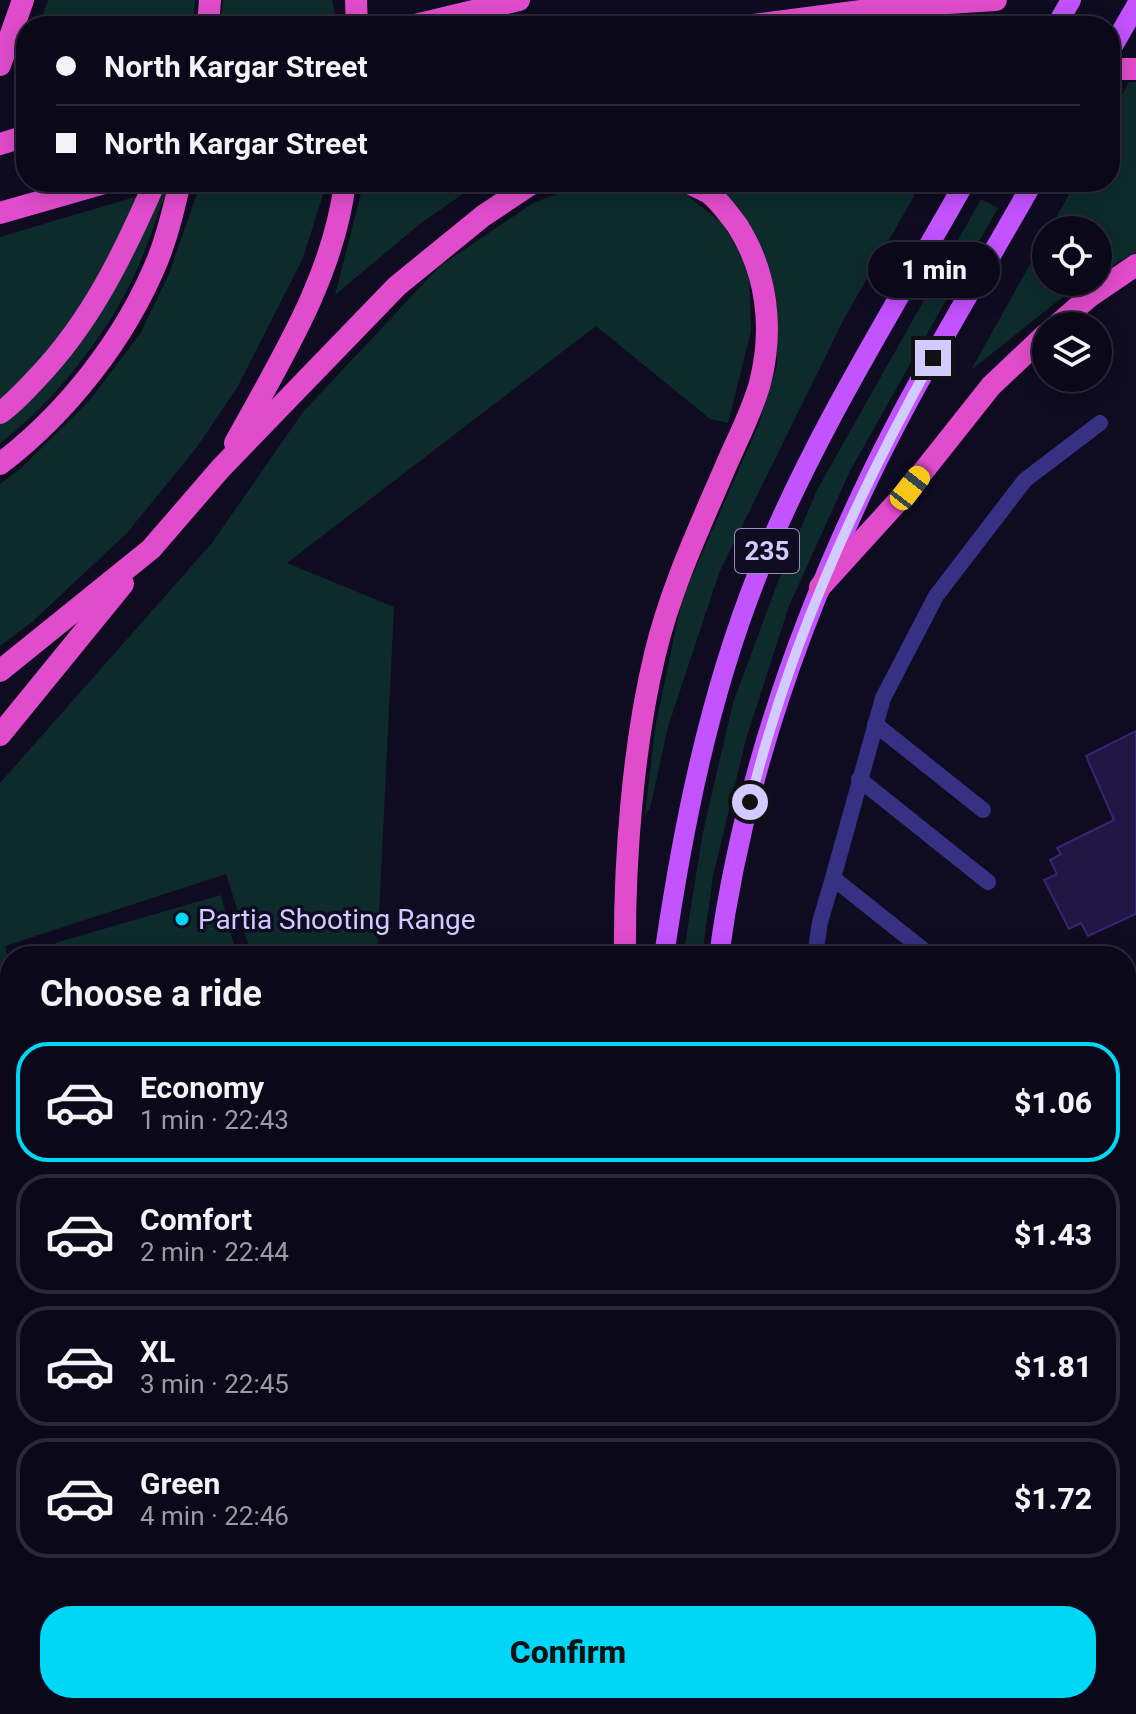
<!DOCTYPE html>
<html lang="en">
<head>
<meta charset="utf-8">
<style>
  body { margin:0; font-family:Roboto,sans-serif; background:#191626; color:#f1f3f6; height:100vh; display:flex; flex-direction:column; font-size:30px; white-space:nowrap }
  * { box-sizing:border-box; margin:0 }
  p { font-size:26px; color:#9a9aa2 }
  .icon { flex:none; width:44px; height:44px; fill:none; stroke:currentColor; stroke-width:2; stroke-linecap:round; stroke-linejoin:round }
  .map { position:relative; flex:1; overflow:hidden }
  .drawer { position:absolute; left:0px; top:946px; width:1136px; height:768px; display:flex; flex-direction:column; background:#0b0819; border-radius:32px 32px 0 0; box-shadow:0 4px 20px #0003,0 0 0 2px #2b2938 }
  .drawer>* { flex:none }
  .hud { position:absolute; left:16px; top:16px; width:1104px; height:176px; border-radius:32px; box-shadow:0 4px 20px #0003,0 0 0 2px #2b2938; display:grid; align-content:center; height:176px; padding:0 40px; background:#0b0819 }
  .fabs { position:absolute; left:1032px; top:216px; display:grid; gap:16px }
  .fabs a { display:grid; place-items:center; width:80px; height:80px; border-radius:50%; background:#0b0819; box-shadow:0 4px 20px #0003,0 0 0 2px #2b2938; font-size:40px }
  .end { position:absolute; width:36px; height:36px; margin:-18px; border:10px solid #d2cbff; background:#111; box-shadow:0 0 0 4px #111 }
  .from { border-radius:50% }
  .bubble { position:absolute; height:56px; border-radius:28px; background:#0b0819; box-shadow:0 4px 20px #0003,0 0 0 2px #2b2938; font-size:26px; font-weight:800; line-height:56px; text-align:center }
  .car { position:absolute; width:24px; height:48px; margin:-24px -12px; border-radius:10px; box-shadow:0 0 6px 2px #0007; background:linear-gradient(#f5c518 24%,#345 0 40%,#f5c518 0 76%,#345 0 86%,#f5c518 0) }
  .hud b { display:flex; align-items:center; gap:28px; height:76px; font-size:30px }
  .hud b+b { border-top:2px solid #2b2938 }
  .hud i { width:20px; height:20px; background:#f1f3f6 }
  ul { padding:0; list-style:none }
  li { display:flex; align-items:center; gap:24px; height:120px; margin:0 16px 12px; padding:0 24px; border:4px solid #2b2938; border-radius:32px }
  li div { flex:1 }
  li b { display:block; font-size:30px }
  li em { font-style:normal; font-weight:800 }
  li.current { border-color:#00d6f6 }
  li>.icon { width:72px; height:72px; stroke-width:1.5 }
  h2 { padding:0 40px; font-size:36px; line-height:96px }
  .action { display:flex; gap:16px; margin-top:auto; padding:16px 40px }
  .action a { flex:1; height:92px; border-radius:32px; background:#00d6f6; color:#111; font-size:32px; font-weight:800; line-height:92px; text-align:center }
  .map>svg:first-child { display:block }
</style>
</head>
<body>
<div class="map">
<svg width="1136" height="1714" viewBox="0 0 1136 1714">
  <rect width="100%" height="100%" fill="#0f0b21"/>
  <g fill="#0d2b2b">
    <polygon points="48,0 195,0 193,26 39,26"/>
    <polygon points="223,0 332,0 336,18 304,26 220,26"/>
    <polygon points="1129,82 1136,82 1136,253 1098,273 1098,230 1049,230 1076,182 1110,182 1110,117"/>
    <polygon points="201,182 327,182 303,258 238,386 197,447 127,533 32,622 0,646 0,484 21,468 89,401 140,334 169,274"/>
    <polygon points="364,182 480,182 421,223 335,295"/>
    <polygon points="604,182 649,182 687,195 723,224 749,269 751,331 728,423 710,419 596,326 287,563 394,607 377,956 252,956 226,874 5,946 10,966 10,1421 0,1423 0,783 212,543 303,412 440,266 533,203 579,186"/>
    <polygon points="698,182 922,182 844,319 719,573 668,727 650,808 645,815 655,728 682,599 758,426 777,365 777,315 770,273"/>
    <path d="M168,187C153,227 140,270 118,307C88,357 46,409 0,443V237Z"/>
    <polygon points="981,199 998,208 850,471 789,606 746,739 713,876 702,956 683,956 703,832 733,703 777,584 817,490"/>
    <polygon points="1046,236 1046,282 1082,282 971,370"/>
    <polygon points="221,895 237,956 58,956 55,943"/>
    <polygon points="1136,1306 1136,1714 1044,1714 1046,1704 1126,1704 1126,1307"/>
    <polygon points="10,1578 10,1704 149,1704 150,1714 0,1714 0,1579"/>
  </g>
  <g fill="#201543" stroke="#362572" stroke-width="2">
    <polygon points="1136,731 1136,914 1088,936 1081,923 1069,929 1044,880 1057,874 1050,860 1061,854 1057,848 1114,820 1086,756"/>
    <polygon points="201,1704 435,1704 435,1705 307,1714 202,1714"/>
  </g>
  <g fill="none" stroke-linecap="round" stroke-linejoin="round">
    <g stroke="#373184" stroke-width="16">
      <polyline points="875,724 983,810"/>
      <polyline points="859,779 988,882"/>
      <polyline points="833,878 883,698 936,596 1025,480 1100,423"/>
      <polyline points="815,956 820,922 833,878 931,956"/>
      <polyline points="1126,1260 1136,1258"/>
      <polyline points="1126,1291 1136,1290"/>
      <polyline points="1006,1714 1009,1704"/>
    </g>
    <g stroke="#c352ff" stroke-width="20">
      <polyline points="1056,26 1071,0"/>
      <polyline points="1110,51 1136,6"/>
      <path d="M664,956C683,826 709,696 758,573C812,437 893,310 965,182"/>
      <path d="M719,956C740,800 790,648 856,506C907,394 973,289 1033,182"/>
      <polyline points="713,1704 714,1714"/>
      <polyline points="766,1704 767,1714"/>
    </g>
    <g stroke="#e14ccc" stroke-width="22">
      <polyline points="356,0 357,26"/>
      <polyline points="208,26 210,0"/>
      <polyline points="411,26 519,0"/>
      <polyline points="745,26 899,6 996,0"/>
      <polyline points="0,65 23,0"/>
      <polyline points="1110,69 1136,69"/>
      <polyline points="0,144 26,136"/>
      <polyline points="0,213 108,182"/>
      <polyline points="1056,326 1089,297 1136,265"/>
      <path d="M0,413C14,403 25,391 36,379C91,322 124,253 155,182"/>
      <path d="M235,443C280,361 334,276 345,182"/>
      <path d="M0,464C67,413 126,338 158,259C168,234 174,208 180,182"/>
      <polyline points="820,587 910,488 991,386 1046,334"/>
      <polyline points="0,671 151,549 221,468 397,286 483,216 534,182"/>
      <polyline points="0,735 123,584"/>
      <path d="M625,956C624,863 633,745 655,654C671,587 701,524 728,461C739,436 753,409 760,383C774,328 767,272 737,225C729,215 720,201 709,193C702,189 694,186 687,182"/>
    </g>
  </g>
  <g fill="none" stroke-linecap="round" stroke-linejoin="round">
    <path stroke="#d2cbff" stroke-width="10" d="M750,802C789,645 855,499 933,358"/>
  </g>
  <circle fill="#00d6f6" stroke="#0f0b21" stroke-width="3" cx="182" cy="919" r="8"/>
  <g text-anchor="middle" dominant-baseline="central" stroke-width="7" stroke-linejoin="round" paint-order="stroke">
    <rect fill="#0f0b21" stroke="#9891bc" stroke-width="2" x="735" y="529" width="64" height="44" rx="6"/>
    <g font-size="26" font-weight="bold" fill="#d2cbff">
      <text x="767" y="551">235</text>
    </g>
    <g font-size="28" fill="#d2cbff" stroke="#0f0b21" text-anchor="start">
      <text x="198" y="919">Partia Shooting Range</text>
    </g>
  </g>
</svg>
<div class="fabs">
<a><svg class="icon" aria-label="locate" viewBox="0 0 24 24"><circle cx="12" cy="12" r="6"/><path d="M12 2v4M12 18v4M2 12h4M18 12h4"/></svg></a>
<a><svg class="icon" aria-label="layers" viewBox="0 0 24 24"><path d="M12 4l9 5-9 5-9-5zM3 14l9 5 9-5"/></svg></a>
</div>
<i class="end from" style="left:750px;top:802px"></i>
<i class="end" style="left:933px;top:358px"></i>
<div class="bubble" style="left:868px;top:242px;width:132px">1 min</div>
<i class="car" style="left:910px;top:488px;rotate:38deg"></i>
<div class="hud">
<b><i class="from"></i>North Kargar Street</b>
<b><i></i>North Kargar Street</b>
</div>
<section class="drawer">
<h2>Choose a ride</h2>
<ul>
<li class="current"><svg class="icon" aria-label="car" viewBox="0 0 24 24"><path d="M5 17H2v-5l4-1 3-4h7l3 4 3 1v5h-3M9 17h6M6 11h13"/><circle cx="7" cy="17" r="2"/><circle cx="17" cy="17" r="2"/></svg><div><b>Economy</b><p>1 min · 22:43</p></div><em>$1.06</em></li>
<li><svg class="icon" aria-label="car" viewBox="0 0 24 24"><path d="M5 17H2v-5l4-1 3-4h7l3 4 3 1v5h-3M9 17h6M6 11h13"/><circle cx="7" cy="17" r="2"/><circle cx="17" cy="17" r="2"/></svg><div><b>Comfort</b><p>2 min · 22:44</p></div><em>$1.43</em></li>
<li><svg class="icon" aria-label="car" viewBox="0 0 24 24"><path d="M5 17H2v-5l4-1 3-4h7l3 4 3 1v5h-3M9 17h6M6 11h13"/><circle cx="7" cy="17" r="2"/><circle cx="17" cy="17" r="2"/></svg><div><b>XL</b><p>3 min · 22:45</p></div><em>$1.81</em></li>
<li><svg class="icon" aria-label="car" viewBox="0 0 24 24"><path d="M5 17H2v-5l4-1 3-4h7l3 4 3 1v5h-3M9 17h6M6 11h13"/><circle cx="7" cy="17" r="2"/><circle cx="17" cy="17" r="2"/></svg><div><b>Green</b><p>4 min · 22:46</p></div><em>$1.72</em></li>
</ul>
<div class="action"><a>Confirm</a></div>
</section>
</div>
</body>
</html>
